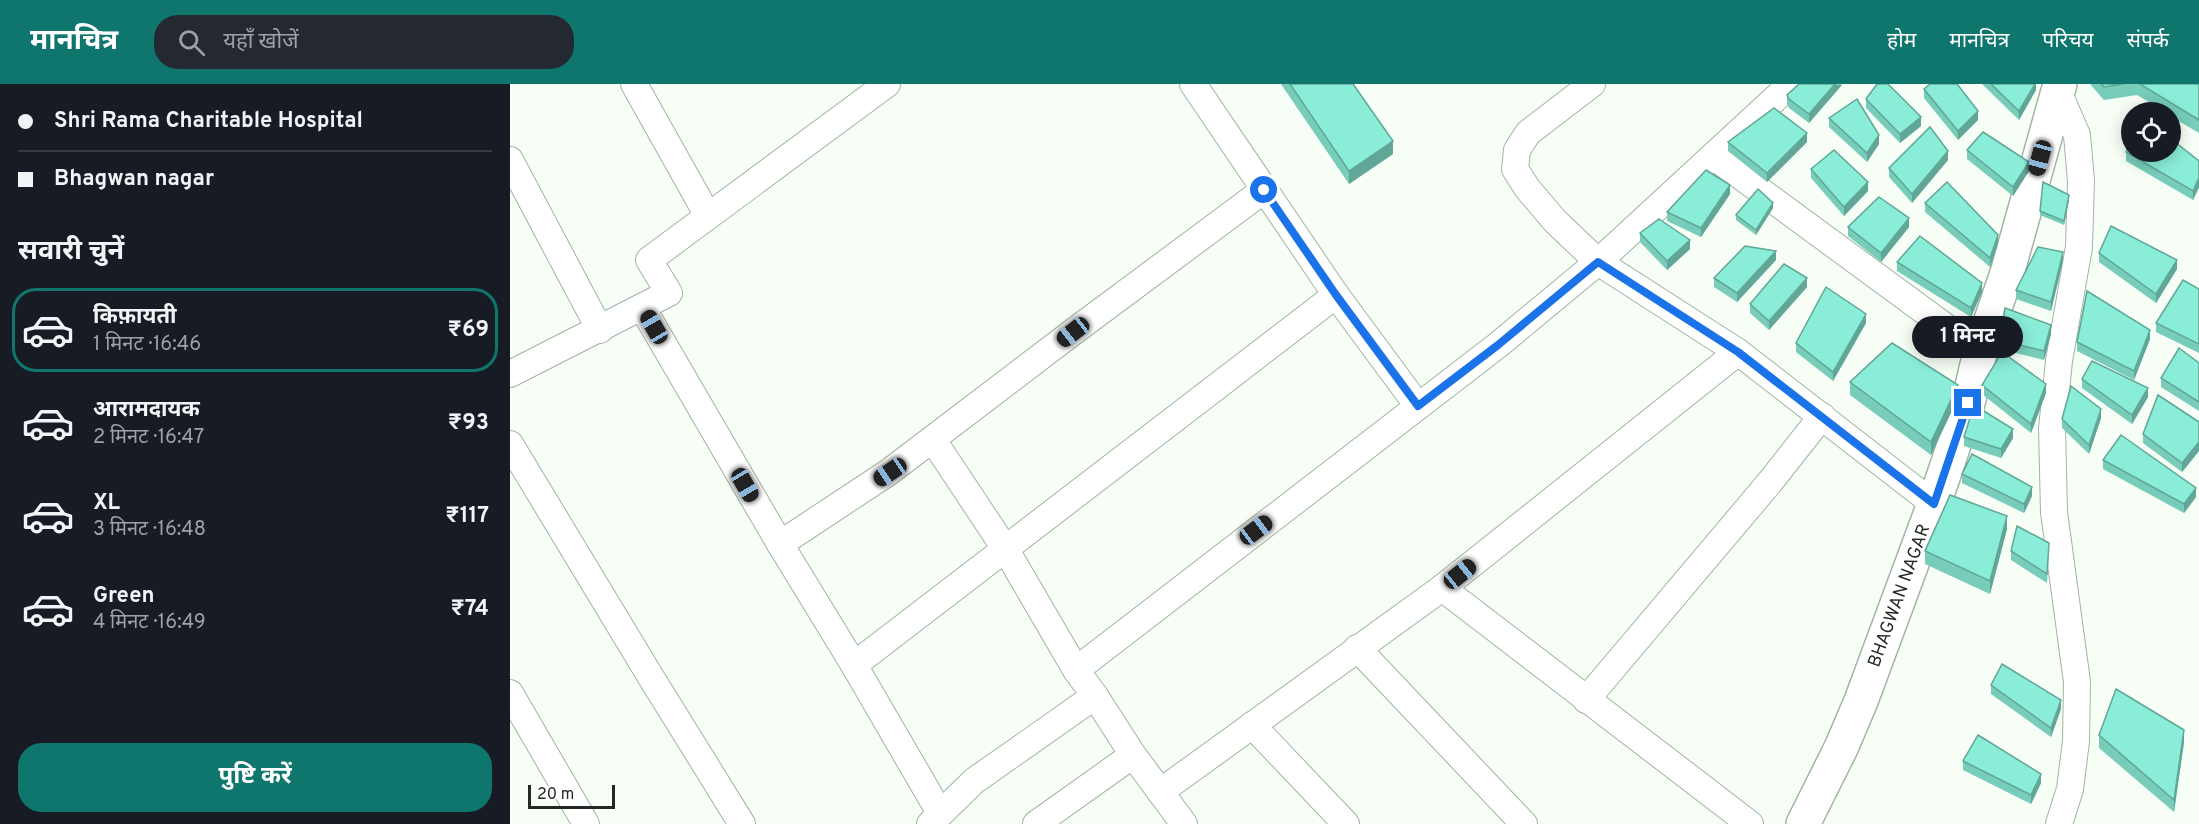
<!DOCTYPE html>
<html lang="hi">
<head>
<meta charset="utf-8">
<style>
  body { margin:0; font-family:Overpass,"Noto Sans Devanagari",sans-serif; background:#242831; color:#f1f3f6; height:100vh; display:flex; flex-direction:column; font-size:22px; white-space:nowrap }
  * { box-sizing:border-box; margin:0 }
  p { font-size:20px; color:#9ea1a6 }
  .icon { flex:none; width:33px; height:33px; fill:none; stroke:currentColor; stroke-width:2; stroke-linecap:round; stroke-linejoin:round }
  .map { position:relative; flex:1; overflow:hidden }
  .drawer { display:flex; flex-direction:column; background:#171b24; width:510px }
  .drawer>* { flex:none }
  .banner { display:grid; align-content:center; height:132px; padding:0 18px; background:#171b24 }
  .controls { position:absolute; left:1611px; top:18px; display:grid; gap:12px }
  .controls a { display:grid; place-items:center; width:60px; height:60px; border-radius:50%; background:#171b24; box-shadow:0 3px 15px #0003; font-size:30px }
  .scale { position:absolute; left:18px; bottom:15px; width:87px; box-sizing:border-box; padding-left:6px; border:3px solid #232a23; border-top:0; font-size:16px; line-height:21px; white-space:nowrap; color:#232a23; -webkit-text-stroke:4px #fff; paint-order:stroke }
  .end { position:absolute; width:27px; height:27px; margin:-14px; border:8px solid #1a73e8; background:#fff; box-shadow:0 0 0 3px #fff }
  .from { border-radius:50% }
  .bubble { position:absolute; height:42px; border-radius:21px; background:#171b24; box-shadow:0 3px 15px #0003; font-size:20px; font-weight:700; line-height:42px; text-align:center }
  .car { position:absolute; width:18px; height:36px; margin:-18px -9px; border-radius:8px; box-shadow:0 0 4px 2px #0007; background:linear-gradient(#222 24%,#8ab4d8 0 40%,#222 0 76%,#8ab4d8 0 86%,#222 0) }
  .banner b { display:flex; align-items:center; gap:21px; height:57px; font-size:22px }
  .banner b+b { border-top:2px solid #363941 }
  .banner i { width:15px; height:15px; background:#f1f3f6 }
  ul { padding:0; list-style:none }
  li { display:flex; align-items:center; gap:18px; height:84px; margin:0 12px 9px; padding:0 6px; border:3px solid transparent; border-radius:24px }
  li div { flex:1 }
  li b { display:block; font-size:22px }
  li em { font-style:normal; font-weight:700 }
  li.selected { border-color:#0f766e }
  li>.icon { width:54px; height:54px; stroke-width:1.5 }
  h2 { padding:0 18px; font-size:27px; line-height:72px }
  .primary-button { display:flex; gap:12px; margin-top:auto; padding:12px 18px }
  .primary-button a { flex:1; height:69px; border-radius:24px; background:#0f766e; color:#fff; font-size:24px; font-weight:700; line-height:69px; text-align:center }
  header { display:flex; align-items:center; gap:36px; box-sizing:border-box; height:84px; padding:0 30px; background:#0f766e; color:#fff }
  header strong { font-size:28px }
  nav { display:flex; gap:33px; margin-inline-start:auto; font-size:21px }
  .search { width:420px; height:54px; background:#242831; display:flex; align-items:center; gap:15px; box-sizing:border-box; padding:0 21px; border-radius:24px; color:#9ea1a6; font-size:22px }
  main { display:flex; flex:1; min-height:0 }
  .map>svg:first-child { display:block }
</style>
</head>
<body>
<header>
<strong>मानचित्र</strong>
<div class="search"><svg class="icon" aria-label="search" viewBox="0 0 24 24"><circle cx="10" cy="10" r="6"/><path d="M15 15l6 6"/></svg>यहाँ खोजें</div>
<nav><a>होम</a><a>मानचित्र</a><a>परिचय</a><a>संपर्क</a></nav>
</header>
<main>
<section class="drawer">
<div class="banner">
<b><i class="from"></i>Shri Rama Charitable Hospital</b>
<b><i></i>Bhagwan nagar</b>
</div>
<h2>सवारी चुनें</h2>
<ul>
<li class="selected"><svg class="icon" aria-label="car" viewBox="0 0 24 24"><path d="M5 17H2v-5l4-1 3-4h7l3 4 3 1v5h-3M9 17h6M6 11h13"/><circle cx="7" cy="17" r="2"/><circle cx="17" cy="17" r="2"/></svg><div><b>किफ़ायती</b><p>1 मिनट · 16:46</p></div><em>₹69</em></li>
<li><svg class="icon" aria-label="car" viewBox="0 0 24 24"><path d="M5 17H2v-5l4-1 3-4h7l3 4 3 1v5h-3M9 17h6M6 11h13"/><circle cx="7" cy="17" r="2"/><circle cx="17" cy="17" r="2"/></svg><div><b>आरामदायक</b><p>2 मिनट · 16:47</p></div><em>₹93</em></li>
<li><svg class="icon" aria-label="car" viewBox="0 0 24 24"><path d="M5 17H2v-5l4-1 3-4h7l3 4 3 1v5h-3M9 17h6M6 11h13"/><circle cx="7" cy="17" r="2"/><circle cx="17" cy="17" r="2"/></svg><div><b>XL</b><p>3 मिनट · 16:48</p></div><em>₹117</em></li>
<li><svg class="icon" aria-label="car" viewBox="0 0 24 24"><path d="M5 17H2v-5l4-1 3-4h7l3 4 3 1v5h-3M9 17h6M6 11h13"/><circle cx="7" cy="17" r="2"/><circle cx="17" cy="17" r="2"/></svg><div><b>Green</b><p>4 मिनट · 16:49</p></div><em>₹74</em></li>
</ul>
<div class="primary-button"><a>पुष्टि करें</a></div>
</section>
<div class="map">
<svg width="1689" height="740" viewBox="0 0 1689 740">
  <rect width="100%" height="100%" fill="#f6fef6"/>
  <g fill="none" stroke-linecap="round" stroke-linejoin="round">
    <defs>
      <g id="street">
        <polyline points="124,0 198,132"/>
        <polyline points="683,0 826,211 908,322"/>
        <polyline points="1082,0 1018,49 1007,66 1005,85 1017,104 1045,137 1088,178 1228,268 1424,420"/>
        <polyline points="1548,7 1567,51 1571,97 1569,163 1549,277 1542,344 1544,428 1567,598 1566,657 1560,705 1549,740"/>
        <polyline points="1203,72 1470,268"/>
        <polyline points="0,76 90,246"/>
        <polyline points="132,223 270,460 344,581 430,729"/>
        <polyline points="0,290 159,209 139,176 377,0"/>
        <polyline points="423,356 496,466 566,586 585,612 623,671 674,740"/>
        <polyline points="0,360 139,590 232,740"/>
        <polyline points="270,460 379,388 563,248 754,106"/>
        <polyline points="932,504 1240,740"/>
        <polyline points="847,564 1014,740"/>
        <path d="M344,581C505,459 665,334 826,211"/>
        <polyline points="566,586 988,261 1088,178 1281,0"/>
        <polyline points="0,609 76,740"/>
        <polyline points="1076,616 1260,398 1312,332"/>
        <polyline points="742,641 836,740"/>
        <polyline points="650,708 932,504 1228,268"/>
        <polyline points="420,740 464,697 585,612"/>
        <polyline points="526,740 623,671"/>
      </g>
      <polyline id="secondary" points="1293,740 1331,664 1351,617 1424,420 1458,319 1470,268 1498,186 1550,0"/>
    </defs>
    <use href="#street" stroke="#a2b4a2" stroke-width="28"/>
    <use href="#secondary" stroke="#a2b4a2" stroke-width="36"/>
    <use href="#street" stroke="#fff" stroke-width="26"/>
    <use href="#secondary" stroke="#fff" stroke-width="33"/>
  </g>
  <g fill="#77ccba">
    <polygon points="771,0 843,0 883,70 839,100"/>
    <polygon points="1332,0 1299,39 1279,24 1277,20 1277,11"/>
    <polygon points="1472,0 1526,0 1526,6 1509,36"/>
    <polygon points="1580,0 1689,0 1689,49 1660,32 1660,28 1656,28 1627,11 1594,16"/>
    <polygon points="1414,5 1468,36 1448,56 1414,14"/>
    <polygon points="1356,15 1411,42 1390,59 1356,24"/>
    <polygon points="1319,34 1369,60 1357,78 1319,43"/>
    <polygon points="1218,58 1297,58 1257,98 1218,67"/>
    <polygon points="1457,66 1519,87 1503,112 1457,75"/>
    <polygon points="1616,68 1689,77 1689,103 1683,116 1616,77"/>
    <polygon points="1438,76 1402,119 1379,93 1379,84"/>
    <polygon points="1301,85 1358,107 1334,132 1301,94"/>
    <polygon points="1220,110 1191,153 1157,137 1157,128"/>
    <polygon points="1559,116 1554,141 1530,131 1530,127"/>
    <polygon points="1415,119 1488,160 1480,183 1415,128"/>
    <polygon points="1263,124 1246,151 1226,136 1226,131"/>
    <polygon points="1338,143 1399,143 1371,178 1338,152"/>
    <polygon points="1130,149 1180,165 1157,186 1130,158"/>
    <polygon points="1589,169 1667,185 1646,219 1589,178"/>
    <polygon points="1266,176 1227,218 1204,203 1204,194"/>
    <polygon points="1553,177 1541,227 1506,215 1506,206"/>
    <polygon points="1387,178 1472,208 1461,233 1387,187"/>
    <polygon points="1297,203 1259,246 1240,229 1240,220"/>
    <polygon points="1689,205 1689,269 1646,248 1646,239"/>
    <polygon points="1356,239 1323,297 1286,268 1286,259"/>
    <polygon points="1541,250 1534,276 1489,265 1489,256"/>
    <polygon points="1640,255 1624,296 1567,267 1567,258"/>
    <polygon points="1689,279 1689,327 1651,303 1651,294"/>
    <polygon points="1572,295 1638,313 1622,340 1572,304"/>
    <polygon points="1340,298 1448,314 1421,371 1340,311"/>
    <polygon points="1472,301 1536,309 1521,349 1472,310"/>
    <polygon points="1591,334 1579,370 1552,344 1552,335"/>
    <polygon points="1689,338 1689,367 1672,388 1633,359 1633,350"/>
    <polygon points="1454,353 1503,354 1491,374 1454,362"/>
    <polygon points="1593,376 1686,413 1674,429 1593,385"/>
    <polygon points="1452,390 1522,412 1514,429 1452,399"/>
    <polygon points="1497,445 1480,510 1415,480 1415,467"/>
    <polygon points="1501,467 1539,468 1537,499 1501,476"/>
    <polygon points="1481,601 1551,625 1541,653 1481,610"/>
    <polygon points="1589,651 1674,658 1664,728 1589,664"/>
    <polygon points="1453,677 1531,699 1521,720 1453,686"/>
  </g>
  <g fill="#61a697">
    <polygon points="1325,0 1332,1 1299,39 1299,30"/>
    <polygon points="1525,0 1526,0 1526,6 1509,36 1509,27"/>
    <polygon points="1468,27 1468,36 1448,56 1448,47"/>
    <polygon points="1411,33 1411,42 1390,59 1390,50"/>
    <polygon points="1297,49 1297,58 1257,98 1257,89"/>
    <polygon points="1369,51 1369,60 1357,78 1357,69"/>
    <polygon points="883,57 883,70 839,100 839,87"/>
    <polygon points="1438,67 1438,76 1402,119 1402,110"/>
    <polygon points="1519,78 1519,87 1503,112 1503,103"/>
    <polygon points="1689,94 1689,103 1683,116 1683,107"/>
    <polygon points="1358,98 1358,107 1334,132 1334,123"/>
    <polygon points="1220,101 1220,110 1191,153 1191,144"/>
    <polygon points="1559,111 1559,116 1554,141 1554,137"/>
    <polygon points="1263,119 1263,124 1246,151 1246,146"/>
    <polygon points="1399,134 1399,143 1371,178 1371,169"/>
    <polygon points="1488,151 1488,160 1480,183 1480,174"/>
    <polygon points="1180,156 1180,165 1157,186 1157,177"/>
    <polygon points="1266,167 1266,176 1227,218 1227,209"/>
    <polygon points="1553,168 1553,177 1541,227 1541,218"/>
    <polygon points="1667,176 1667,185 1646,219 1646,210"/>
    <polygon points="1297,194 1297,203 1259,246 1259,237"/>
    <polygon points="1472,199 1472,208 1461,233 1461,224"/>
    <polygon points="1356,230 1356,239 1323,297 1323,288"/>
    <polygon points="1541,241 1541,250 1534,276 1534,267"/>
    <polygon points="1640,246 1640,255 1624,296 1624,287"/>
    <polygon points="1536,300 1536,309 1521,349 1521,340"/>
    <polygon points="1448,301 1448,314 1421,371 1421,358"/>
    <polygon points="1638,304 1638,313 1622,340 1622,331"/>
    <polygon points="1591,325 1591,334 1579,370 1579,361"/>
    <polygon points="1503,345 1503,354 1491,374 1491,365"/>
    <polygon points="1689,358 1689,367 1672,388 1672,379"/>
    <polygon points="1522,403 1522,412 1514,429 1514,420"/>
    <polygon points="1686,404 1686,413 1674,429 1674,420"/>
    <polygon points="1497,432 1497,445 1480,510 1480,497"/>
    <polygon points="1551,616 1551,625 1541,653 1541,644"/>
    <polygon points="1674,646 1674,658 1664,728 1664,716"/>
    <polygon points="1531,690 1531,699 1521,720 1521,711"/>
  </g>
  <g fill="#8aedd8" stroke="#61a697" stroke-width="1.5">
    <polygon points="780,0 843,0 883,57 839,87"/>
    <polygon points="1289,0 1325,0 1299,30 1279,15 1277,11"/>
    <polygon points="1367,0 1378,0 1411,33 1390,50 1356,15"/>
    <polygon points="1420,0 1447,0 1468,27 1448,47 1414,5"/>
    <polygon points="1481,0 1525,0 1509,27"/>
    <polygon points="1591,0 1614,0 1594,3"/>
    <polygon points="1630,0 1689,0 1689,36"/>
    <polygon points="1347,15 1369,51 1357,69 1319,34"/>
    <polygon points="1264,24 1297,49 1257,89 1218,58"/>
    <polygon points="1420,43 1438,67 1402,110 1379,84"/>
    <polygon points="1473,48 1519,78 1503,103 1457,66"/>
    <polygon points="1660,54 1689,77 1689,94 1683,107 1616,68 1622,58 1622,68 1660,68"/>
    <polygon points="1324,66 1358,98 1334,123 1301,85"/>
    <polygon points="1196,86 1220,101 1191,144 1157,128"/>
    <polygon points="1437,98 1488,151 1480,174 1415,119"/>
    <polygon points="1533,98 1559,111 1554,137 1530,127"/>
    <polygon points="1248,105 1263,119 1246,146 1226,131"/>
    <polygon points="1369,113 1399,134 1371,169 1338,143"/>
    <polygon points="1149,135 1180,156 1157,177 1130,149"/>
    <polygon points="1601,142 1667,176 1646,210 1589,169"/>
    <polygon points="1410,152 1472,199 1461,224 1387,178"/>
    <polygon points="1235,162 1266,167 1227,209 1204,194"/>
    <polygon points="1528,163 1553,168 1541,218 1506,206"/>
    <polygon points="1274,180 1297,194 1259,237 1240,220"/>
    <polygon points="1673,196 1689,205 1689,260 1646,239"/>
    <polygon points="1316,203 1356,230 1323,288 1286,259"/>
    <polygon points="1577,207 1640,246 1624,287 1567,258"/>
    <polygon points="1495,224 1541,241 1534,267 1489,256"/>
    <polygon points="1382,259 1448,301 1421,358 1340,298"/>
    <polygon points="1669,264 1689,279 1689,318 1651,294"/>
    <polygon points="1492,268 1536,300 1521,340 1472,301"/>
    <polygon points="1582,277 1638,304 1622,331 1572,295"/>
    <polygon points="1561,302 1591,325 1579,361 1552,335"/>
    <polygon points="1648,311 1689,338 1689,358 1672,379 1633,350"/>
    <polygon points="1464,321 1503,345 1491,365 1454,353"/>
    <polygon points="1611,351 1686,404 1674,420 1593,376"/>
    <polygon points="1462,370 1522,403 1514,420 1452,390"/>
    <polygon points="1440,411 1497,432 1480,497 1415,467"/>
    <polygon points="1507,442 1539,459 1537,490 1501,467"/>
    <polygon points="1492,580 1551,616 1541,644 1481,601"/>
    <polygon points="1606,605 1674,646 1664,716 1589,651"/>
    <polygon points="1468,651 1531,690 1521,711 1453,677"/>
  </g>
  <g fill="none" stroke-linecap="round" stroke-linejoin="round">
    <polyline stroke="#1a73e8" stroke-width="8" points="754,106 826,211 908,322 988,261 1088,178 1228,268 1424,420 1458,319"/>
  </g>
  <g text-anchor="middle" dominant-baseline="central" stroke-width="4.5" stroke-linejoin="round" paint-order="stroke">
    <g font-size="18" fill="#232a23" stroke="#fff">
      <text transform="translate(1390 512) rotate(-70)">BHAGWAN NAGAR</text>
    </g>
  </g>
</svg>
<div class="controls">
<a><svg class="icon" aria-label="locate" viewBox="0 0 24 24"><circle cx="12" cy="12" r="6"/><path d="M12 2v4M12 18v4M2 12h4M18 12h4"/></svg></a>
</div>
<div class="scale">20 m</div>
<i class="end from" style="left:754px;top:106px"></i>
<i class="end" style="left:1458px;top:319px"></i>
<div class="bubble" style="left:1402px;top:232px;width:111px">1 मिनट</div>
<i class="car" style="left:1530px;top:74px;rotate:195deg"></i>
<i class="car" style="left:144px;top:243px;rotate:330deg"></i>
<i class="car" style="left:563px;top:248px;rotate:232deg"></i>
<i class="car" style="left:380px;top:388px;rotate:236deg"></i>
<i class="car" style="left:235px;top:401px;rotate:150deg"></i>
<i class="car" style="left:746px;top:446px;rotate:53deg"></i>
<i class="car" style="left:950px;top:490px;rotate:51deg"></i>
</div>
</main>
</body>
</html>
